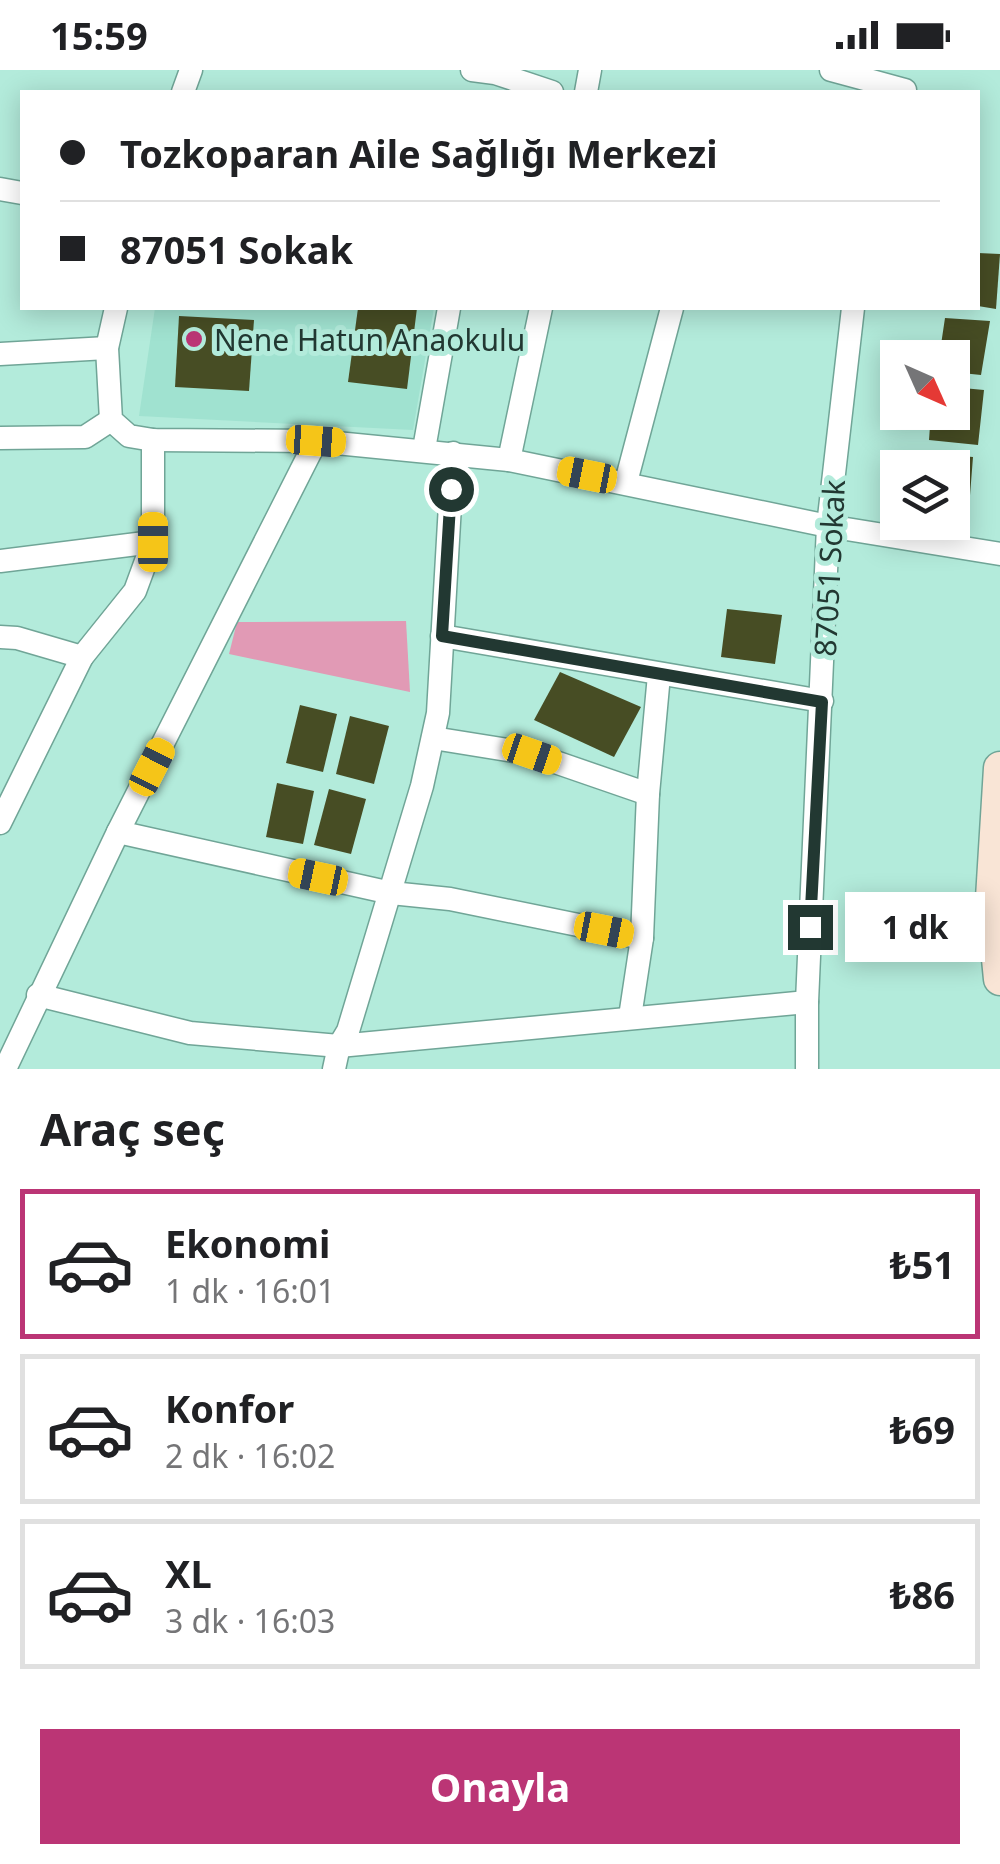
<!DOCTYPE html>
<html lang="tr">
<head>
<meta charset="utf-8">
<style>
  body { margin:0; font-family:"Noto Sans",sans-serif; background:#f6f6f6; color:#202124; height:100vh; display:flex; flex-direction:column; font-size:38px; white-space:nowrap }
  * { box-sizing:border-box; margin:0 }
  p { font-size:32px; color:#757577 }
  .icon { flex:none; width:55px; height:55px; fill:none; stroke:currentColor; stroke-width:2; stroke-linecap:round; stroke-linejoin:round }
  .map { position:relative; height:999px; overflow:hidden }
  .drawer { display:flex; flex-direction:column; background:#fff; flex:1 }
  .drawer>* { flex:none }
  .banner { position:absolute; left:20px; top:20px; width:960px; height:220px; border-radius:0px; box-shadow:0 5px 25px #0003; display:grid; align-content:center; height:220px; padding:0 40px; background:#fff }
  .needle { width:65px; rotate:135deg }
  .buttons { position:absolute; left:880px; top:270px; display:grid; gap:20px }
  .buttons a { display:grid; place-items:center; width:90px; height:90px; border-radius:0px; background:#fff; box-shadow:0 5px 25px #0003; font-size:50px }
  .end { position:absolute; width:45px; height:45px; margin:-22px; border:12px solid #223832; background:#fff; box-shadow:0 0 0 5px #fff }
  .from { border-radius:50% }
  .bubble { position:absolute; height:70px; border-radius:0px; background:#fff; box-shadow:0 5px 25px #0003; font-size:32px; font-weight:700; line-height:70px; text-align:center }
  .car { position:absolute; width:30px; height:60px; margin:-30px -15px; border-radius:12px; box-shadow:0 0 8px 2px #0007; background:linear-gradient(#f5c518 24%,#345 0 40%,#f5c518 0 76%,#345 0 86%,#f5c518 0) }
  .banner b { display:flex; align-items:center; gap:35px; height:95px; font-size:38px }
  .banner b+b { border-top:2px solid #e0e0e0 }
  .banner i { width:25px; height:25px; background:#202124 }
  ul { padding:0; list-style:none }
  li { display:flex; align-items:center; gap:30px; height:150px; margin:0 20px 15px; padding:0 20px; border:5px solid #e0e0e0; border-radius:0px }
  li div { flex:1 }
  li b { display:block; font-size:38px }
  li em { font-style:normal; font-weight:700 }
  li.selected { border-color:#bb3575 }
  li>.icon { width:90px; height:90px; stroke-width:1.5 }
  h2 { padding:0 40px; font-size:45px; line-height:120px }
  .action { display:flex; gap:20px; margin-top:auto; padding:20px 40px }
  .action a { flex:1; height:115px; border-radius:0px; background:#bb3575; color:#fff; font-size:40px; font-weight:700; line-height:115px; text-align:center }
  .status { display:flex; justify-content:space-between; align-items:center; height:70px; padding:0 50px; background:#fff; direction:ltr }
  .status svg { height:28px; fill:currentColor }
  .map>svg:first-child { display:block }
</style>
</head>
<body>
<div class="status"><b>15:59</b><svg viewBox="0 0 49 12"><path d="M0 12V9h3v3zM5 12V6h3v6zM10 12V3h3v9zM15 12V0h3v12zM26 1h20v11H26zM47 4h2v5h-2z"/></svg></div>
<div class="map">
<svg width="1000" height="999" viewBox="0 0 1000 999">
  <rect width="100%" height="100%" fill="#b3ebdb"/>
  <polygon fill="#a0e2d0" points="155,238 434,238 413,360 139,346"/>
  <polygon fill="#e19ab5" points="406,551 410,622 229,584 237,552"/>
  <g fill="#474d24">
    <polygon points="978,183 1000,184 996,239 978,236"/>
    <polygon points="358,238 417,238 407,319 348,312"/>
    <polygon points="179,246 254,250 249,321 175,317"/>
    <polygon points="945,248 990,251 981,305 952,302 952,288 939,288"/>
    <polygon points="952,317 984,320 978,375 929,370 931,342 952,342"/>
    <polygon points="923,383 973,387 969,438 952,437 952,398 922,398"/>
    <polygon points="727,539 782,545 775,594 721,587"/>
    <polygon points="560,602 641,637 614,687 534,650"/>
    <polygon points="300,635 337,644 323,702 286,693"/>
    <polygon points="350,646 389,656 374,714 336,704"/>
    <polygon points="277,713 314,721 303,774 266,767"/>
    <polygon points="329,719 366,729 351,784 314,775"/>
  </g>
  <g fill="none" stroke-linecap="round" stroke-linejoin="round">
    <defs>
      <g id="street">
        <polyline points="472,0 495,3 552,22"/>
        <polyline points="831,0 905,20"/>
        <polyline points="183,22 191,0"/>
        <polyline points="586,22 590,0"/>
        <polyline points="0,119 22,123"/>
        <polyline points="116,238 107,278 111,350 129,366 153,370 316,371 509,390 828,456 1000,484"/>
        <polyline points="0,284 107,278"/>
        <polyline points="0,368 85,367 111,350"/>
        <polyline points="424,379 449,238"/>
        <polyline points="509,390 541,238"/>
        <polyline points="626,412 672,238"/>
        <polyline points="0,491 153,472"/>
        <polyline points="442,566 822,631"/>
        <polyline points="0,567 17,568 82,587"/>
        <polyline points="433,668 532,684 648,724"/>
        <polyline points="0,753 82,587 135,521 153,472 153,370"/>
        <polyline points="118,762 391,823 450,829 642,868"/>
        <polyline points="38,925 190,963 339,976 807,932"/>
        <polyline points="630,947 642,868 648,724 659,605"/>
        <polyline points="5,999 118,762 316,371"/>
        <polyline points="334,999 339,976 348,961 422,716 438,643 453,383"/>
        <polyline points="807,999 807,932 828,456 853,238"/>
      </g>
      <polyline id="secondary" points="1000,698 992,828 1000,909"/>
    </defs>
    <use href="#street" stroke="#70a597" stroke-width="25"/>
    <use href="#secondary" stroke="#70a597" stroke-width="35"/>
    <use href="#street" stroke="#fff" stroke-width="22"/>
    <use href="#secondary" stroke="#f9e5d6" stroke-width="32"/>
  </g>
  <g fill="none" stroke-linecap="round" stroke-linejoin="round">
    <polyline stroke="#223832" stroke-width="12" points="451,419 442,566 822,632 810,857"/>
  </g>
  <circle fill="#bb3575" stroke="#b3ebdb" stroke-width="4" cx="194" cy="269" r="10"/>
  <g text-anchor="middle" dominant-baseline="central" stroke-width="10" stroke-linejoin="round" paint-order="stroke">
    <g font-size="30" fill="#223832" stroke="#b3ebdb" text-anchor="start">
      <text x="214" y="269">Nene Hatun Anaokulu</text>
    </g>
    <g font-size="30" fill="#223832" stroke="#b3ebdb">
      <text transform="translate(829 498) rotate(-87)">87051 Sokak</text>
    </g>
  </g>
</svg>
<div class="buttons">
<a><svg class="needle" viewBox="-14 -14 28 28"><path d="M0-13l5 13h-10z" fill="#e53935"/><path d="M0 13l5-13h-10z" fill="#757577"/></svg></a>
<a><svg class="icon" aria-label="layers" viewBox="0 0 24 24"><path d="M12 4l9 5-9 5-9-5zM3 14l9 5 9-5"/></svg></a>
</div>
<i class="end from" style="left:451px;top:419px"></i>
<i class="end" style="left:810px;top:857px"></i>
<div class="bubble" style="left:845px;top:822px;width:140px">1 dk</div>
<i class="car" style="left:316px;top:371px;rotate:94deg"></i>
<i class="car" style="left:587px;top:405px;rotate:281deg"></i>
<i class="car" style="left:153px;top:472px;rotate:0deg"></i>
<i class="car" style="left:532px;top:684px;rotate:109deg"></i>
<i class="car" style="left:152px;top:697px;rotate:27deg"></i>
<i class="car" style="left:318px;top:807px;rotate:282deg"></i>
<i class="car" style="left:604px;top:860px;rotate:101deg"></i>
<div class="banner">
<b><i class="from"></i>Tozkoparan Aile Sağlığı Merkezi</b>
<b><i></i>87051 Sokak</b>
</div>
</div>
<section class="drawer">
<h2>Araç seç</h2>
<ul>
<li class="selected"><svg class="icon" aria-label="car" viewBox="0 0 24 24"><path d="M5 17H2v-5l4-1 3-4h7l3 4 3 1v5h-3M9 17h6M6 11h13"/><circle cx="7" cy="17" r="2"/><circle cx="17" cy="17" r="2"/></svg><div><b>Ekonomi</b><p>1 dk · 16:01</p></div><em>₺51</em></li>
<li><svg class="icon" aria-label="car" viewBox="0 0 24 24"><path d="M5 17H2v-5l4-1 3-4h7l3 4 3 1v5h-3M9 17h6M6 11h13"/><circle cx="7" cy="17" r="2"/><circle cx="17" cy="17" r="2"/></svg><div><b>Konfor</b><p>2 dk · 16:02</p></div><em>₺69</em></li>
<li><svg class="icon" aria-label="car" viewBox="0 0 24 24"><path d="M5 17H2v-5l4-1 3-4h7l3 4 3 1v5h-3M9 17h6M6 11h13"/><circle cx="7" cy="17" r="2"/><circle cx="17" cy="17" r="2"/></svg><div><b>XL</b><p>3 dk · 16:03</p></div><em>₺86</em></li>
</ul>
<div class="action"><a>Onayla</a></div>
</section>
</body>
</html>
